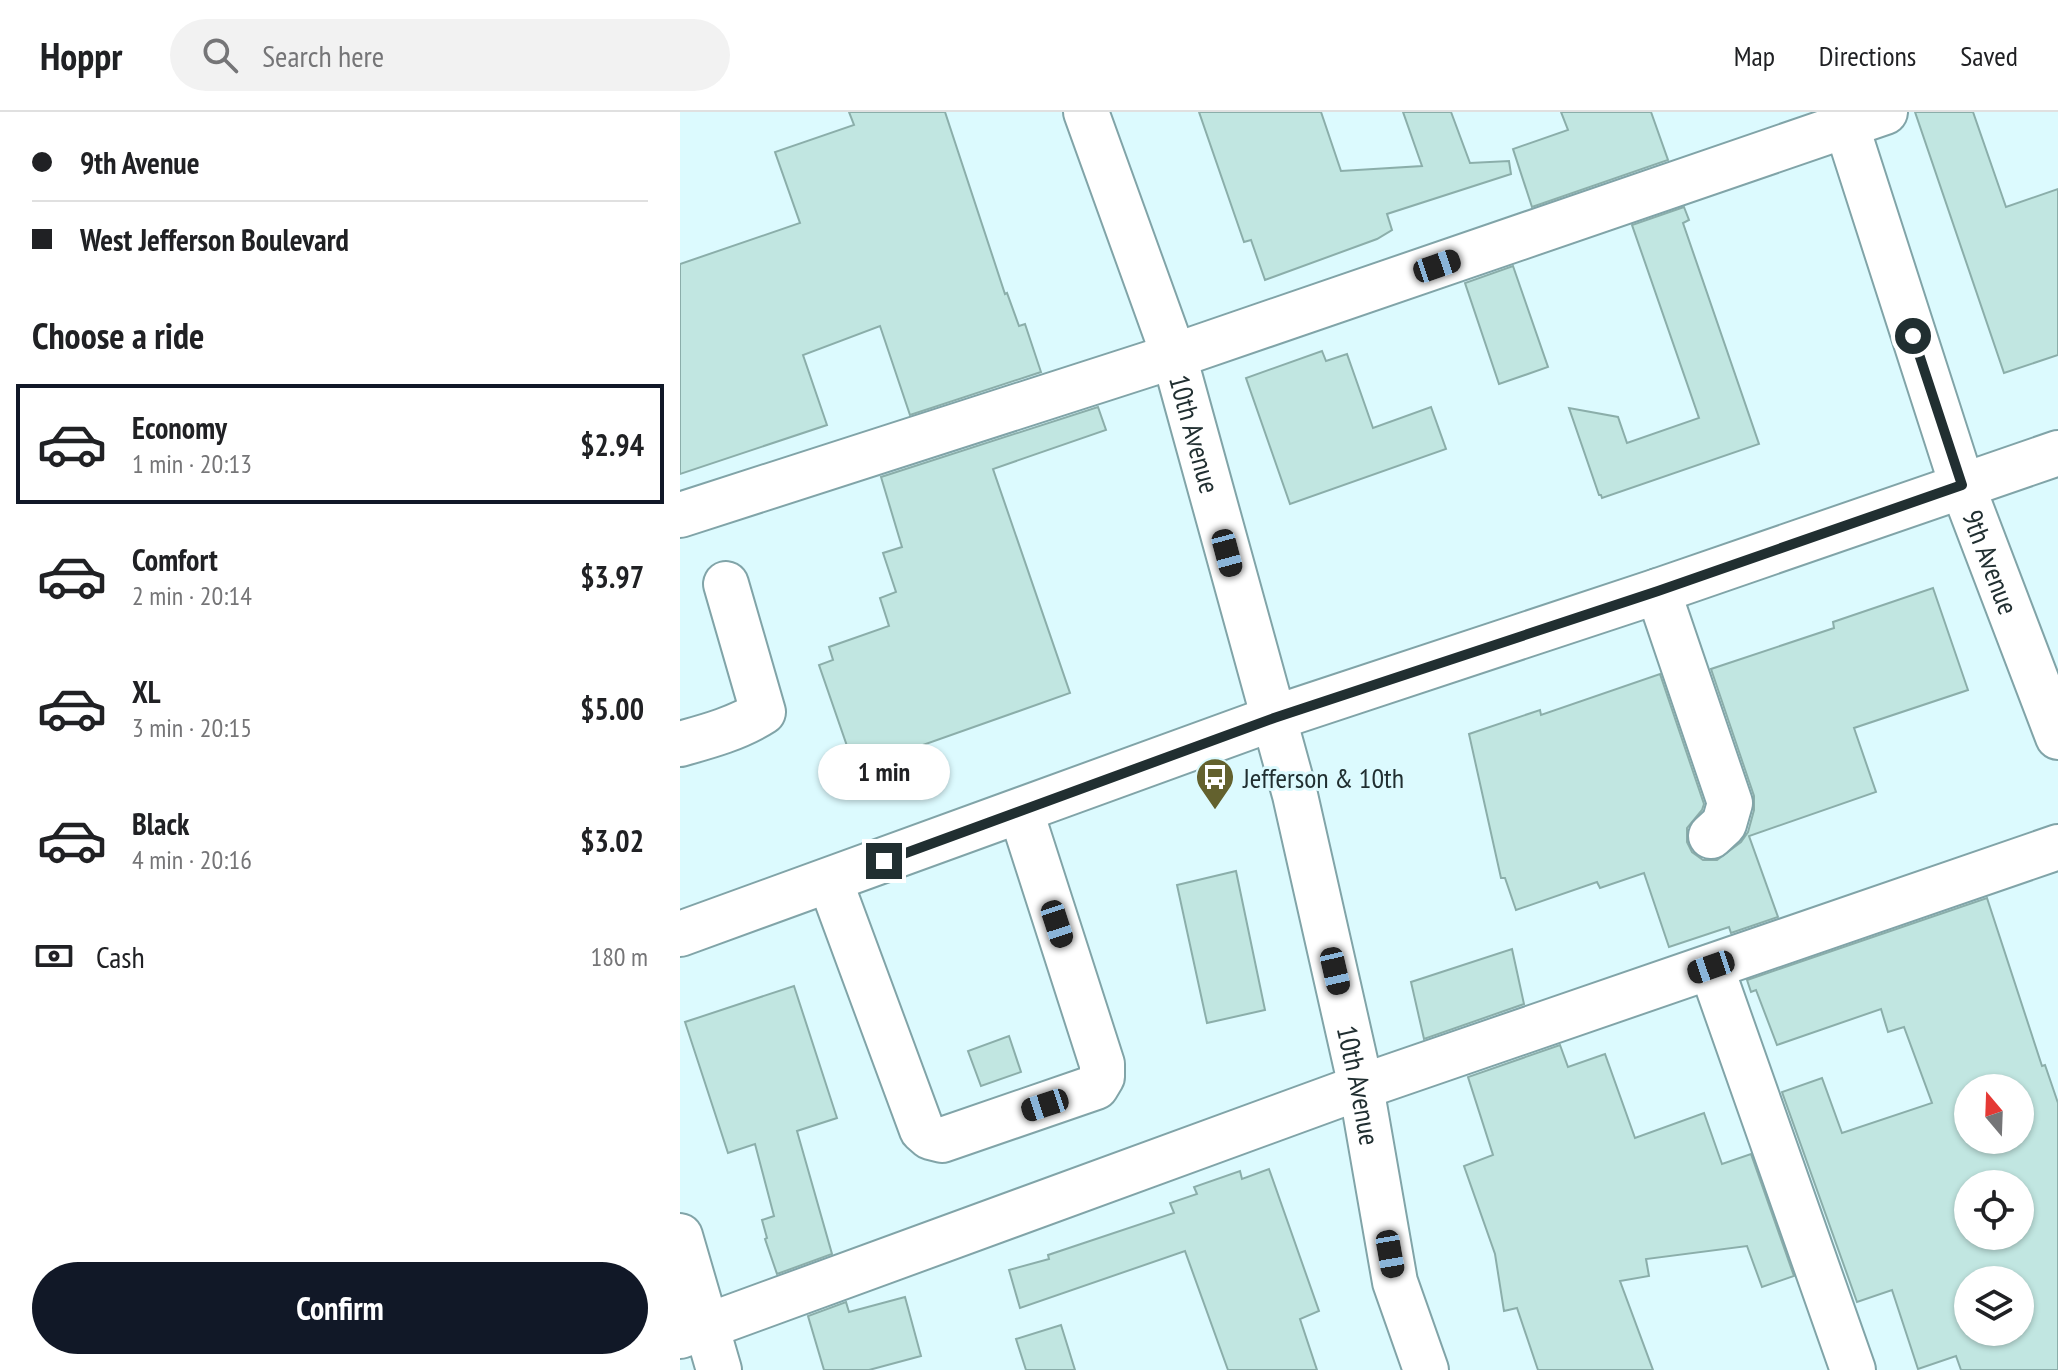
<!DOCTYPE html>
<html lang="en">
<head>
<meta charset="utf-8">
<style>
  body { margin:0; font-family:"PT Sans Narrow",sans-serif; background:#f2f2f2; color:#202124; height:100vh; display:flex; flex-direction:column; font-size:30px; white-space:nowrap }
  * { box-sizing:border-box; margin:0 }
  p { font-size:26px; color:#757577 }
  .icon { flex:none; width:44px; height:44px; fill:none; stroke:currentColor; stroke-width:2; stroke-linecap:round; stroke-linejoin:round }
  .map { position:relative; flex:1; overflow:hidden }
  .drawer { display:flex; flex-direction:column; background:#fff; width:680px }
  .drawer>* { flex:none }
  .banner { display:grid; align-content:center; height:176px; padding:0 32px; background:#fff }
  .needle { width:52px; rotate:341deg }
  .tools { position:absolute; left:1274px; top:962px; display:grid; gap:16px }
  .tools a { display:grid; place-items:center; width:80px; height:80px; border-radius:50%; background:#fff; box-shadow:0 2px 6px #0004; font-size:40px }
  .end { position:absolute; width:36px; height:36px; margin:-18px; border:10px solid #212f31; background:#fff; box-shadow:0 0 0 4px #fff }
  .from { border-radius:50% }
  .bubble { position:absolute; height:56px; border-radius:28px; background:#fff; box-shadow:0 2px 6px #0004; font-size:26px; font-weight:600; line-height:56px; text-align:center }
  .car { position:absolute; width:24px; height:48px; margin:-24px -12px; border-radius:10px; box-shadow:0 0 6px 2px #0007; background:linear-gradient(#222 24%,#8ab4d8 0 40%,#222 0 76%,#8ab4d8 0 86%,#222 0) }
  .banner b { display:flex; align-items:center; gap:28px; height:76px; font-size:30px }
  .banner b+b { border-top:2px solid #e0e0e0 }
  .banner i { width:20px; height:20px; background:#202124 }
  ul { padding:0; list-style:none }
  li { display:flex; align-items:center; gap:24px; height:120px; margin:0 16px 12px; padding:0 16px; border:4px solid transparent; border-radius:0px }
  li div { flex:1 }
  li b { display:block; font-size:30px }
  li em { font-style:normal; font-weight:600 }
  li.active { border-color:#111827 }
  li>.icon { width:72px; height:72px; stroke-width:1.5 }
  h2 { padding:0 32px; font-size:36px; line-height:96px }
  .pay { display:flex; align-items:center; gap:20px; height:88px; padding:0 32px; font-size:30px }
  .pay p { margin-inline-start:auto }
  .primary-button { display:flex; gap:16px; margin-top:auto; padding:16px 32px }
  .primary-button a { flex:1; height:92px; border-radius:48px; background:#111827; color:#fff; font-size:32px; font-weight:600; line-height:92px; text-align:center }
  header { display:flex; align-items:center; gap:48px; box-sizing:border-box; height:112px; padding:0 40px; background:#fff; border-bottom:2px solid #e0e0e0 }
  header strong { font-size:38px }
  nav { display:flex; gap:44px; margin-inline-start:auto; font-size:28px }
  .search { width:560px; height:72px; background:#f2f2f2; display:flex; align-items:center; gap:20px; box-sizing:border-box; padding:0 28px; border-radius:44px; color:#757577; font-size:30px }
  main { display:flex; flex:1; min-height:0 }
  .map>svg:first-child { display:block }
</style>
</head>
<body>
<header>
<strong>Hoppr</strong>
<div class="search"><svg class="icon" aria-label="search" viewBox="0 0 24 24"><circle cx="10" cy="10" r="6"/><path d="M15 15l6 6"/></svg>Search here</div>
<nav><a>Map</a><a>Directions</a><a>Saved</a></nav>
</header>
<main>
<section class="drawer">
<div class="banner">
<b><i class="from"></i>9th Avenue</b>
<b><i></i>West Jefferson Boulevard</b>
</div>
<h2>Choose a ride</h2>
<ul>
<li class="active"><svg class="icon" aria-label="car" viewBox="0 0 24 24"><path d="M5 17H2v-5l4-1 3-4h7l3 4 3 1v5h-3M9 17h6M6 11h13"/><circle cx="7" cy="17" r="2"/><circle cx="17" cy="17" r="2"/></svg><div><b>Economy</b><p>1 min · 20:13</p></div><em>$2.94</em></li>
<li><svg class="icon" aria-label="car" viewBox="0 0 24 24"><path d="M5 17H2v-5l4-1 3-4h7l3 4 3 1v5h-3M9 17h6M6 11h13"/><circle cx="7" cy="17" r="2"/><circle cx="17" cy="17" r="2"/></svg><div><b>Comfort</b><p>2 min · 20:14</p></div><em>$3.97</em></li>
<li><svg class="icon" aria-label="car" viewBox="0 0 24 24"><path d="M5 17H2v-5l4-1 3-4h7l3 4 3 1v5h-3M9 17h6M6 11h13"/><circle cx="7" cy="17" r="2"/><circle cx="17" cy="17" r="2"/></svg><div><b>XL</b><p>3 min · 20:15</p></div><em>$5.00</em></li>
<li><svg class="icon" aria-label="car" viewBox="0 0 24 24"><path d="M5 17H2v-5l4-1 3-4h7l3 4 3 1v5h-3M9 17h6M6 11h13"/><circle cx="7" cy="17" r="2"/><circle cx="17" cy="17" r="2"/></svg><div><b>Black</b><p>4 min · 20:16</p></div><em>$3.02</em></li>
</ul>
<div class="pay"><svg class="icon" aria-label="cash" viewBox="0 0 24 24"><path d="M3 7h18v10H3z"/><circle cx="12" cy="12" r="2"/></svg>Cash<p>180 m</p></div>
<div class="primary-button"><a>Confirm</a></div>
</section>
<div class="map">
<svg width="1378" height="1258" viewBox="0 0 1378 1258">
  <rect width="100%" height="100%" fill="#dcfafe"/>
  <g fill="#c1e6e1" stroke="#8baeaa" stroke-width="2" fill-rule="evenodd">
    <polygon points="169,0 265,0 325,182 327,181 339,214 345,212 361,260 230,303 200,214 123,243 147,313 0,362 0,152 120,111 95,40 174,13"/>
    <polygon points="519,0 641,0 661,59 742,54 723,0 771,0 790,51 829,49 831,62 707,102 712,118 697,127 585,168 571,128 564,130"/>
    <polygon points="881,0 971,0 988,48 852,95 833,37 888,18"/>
    <polygon points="1235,0 1293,0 1326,95 1378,77 1378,243 1324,261"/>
    <polygon points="1004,95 1009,108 1003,111 1079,332 922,386 921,383 919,383 889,296 938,305 947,331 1019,306 952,113"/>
    <polygon points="833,154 868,255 819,272 785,171"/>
    <polygon points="642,239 646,249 667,242 693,316 751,295 766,337 610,392 566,266"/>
    <polygon points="418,295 426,318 313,357 390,581 175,657 139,553 153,548 149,535 209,514 200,486 216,480 203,441 222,435 201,365"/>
    <polygon points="1253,476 1288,578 1174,616 1196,680 1069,724 1098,805 1051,821 1049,815 989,835 964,761 920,776 917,770 836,798 825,766 821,766 789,622 860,598 861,603 980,562 1024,692 1022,698 1007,716 1007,730 1012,740 1023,748 1037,748 1061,730 1068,720 1074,698 1074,684 1031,557 1154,516 1153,510"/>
    <polygon points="556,759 585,898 527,911 497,773"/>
    <path d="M1307,786L1362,954L1365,953L1378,991V1258H1281L1276,1244L1238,1257L1212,1178L1177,1190L1102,980L1142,966L1162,1021L1252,991L1224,915L1208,920L1201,897L1097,933L1076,878L1071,880L1067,868ZM1288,976H1340V1028H1288ZM1288,1072H1340V1124H1288ZM1288,1168H1340V1220H1288Z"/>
    <polygon points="832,837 844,892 744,927 731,870"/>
    <polygon points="114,874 157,1006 117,1019 152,1142 97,1162 85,1127 87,1126 82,1108 94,1104 75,1032 48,1041 5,910"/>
    <polygon points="329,924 341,960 301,974 288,939"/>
    <polygon points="880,933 888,955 925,942 955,1026 1024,1001 1042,1052 1071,1042 1114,1164 1082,1175 1067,1134 966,1147 969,1164 940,1169 973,1258 858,1258 837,1196 824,1199 815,1142 784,1054 813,1043 788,965"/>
    <polygon points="589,1057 639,1199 620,1207 637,1258 548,1258 505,1139 340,1196 329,1158 369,1147 368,1143 494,1101 490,1091 517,1082 514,1075 560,1059 562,1067"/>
    <polygon points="225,1185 241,1244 189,1258 144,1258 128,1204 166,1190 169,1200"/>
    <polygon points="381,1213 395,1258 346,1258 336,1227"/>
  </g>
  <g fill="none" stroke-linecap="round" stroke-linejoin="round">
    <defs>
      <g id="minor">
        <path id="s1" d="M406,0L494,244L615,683L681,975L715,1170L746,1258"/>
        <path id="s2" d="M1162,0L1282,373L1378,625"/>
        <polyline points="0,403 494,244 1205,0"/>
        <polyline points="978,479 1050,691 1044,712 1031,724"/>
        <path d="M0,632C29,624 58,616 83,600L46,472"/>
        <polyline points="150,769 242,1018 250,1025 262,1028 416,975 422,965 422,952 341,700"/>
        <polyline points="1031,855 1173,1258"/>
        <polyline points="0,1124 39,1258"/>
        <polyline points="0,1224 681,975 1378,735"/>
      </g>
      <polyline id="major" points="0,822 594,606 978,479 1378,341"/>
    </defs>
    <use href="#minor" stroke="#81a4a8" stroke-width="48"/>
    <use href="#major" stroke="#81a4a8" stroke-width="48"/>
    <use href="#minor" stroke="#fff" stroke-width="44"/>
    <use href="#major" stroke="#fff" stroke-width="44"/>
  </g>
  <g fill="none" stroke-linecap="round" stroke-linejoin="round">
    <polyline stroke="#212f31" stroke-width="10" points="204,749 594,606 978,479 1282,373 1233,224"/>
  </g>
  <defs>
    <symbol id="bus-pin" viewBox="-11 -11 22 30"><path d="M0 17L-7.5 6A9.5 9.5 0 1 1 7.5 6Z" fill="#63612e" stroke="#dcfafe"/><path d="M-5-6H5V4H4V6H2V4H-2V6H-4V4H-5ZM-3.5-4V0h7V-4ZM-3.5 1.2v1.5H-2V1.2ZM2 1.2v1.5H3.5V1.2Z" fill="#fff"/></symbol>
  </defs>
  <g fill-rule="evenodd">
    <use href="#bus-pin" x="513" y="643" width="44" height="60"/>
  </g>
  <g text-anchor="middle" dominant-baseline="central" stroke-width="6" stroke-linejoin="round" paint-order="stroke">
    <g font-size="28" fill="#212f31" stroke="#dcfafe">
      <text stroke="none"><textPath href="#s1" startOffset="340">10th Avenue</textPath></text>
      <text stroke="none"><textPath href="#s2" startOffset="474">9th Avenue</textPath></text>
      <text stroke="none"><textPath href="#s1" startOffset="1012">10th Avenue</textPath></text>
    </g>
    <g font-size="28" fill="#212f31" stroke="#dcfafe" text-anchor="start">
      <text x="563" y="665">Jefferson &amp; 10th</text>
    </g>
  </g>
</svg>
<div class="tools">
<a><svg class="needle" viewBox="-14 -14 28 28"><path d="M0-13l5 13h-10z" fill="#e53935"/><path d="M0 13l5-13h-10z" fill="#757577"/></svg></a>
<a><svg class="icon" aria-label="locate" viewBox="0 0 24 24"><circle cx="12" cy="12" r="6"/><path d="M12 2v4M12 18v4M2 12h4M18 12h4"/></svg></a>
<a><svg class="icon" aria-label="layers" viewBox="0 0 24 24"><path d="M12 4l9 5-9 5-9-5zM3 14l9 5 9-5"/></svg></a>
</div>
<i class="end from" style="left:1233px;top:224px"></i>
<i class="end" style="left:204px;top:749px"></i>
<div class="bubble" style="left:138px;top:632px;width:132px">1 min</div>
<i class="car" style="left:757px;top:154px;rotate:71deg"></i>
<i class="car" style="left:547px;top:441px;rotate:165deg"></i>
<i class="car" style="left:377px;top:812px;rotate:162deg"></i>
<i class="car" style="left:1031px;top:855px;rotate:251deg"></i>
<i class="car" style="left:655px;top:859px;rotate:167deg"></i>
<i class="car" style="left:365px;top:993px;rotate:252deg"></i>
<i class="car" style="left:710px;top:1142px;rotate:170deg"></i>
</div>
</main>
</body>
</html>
